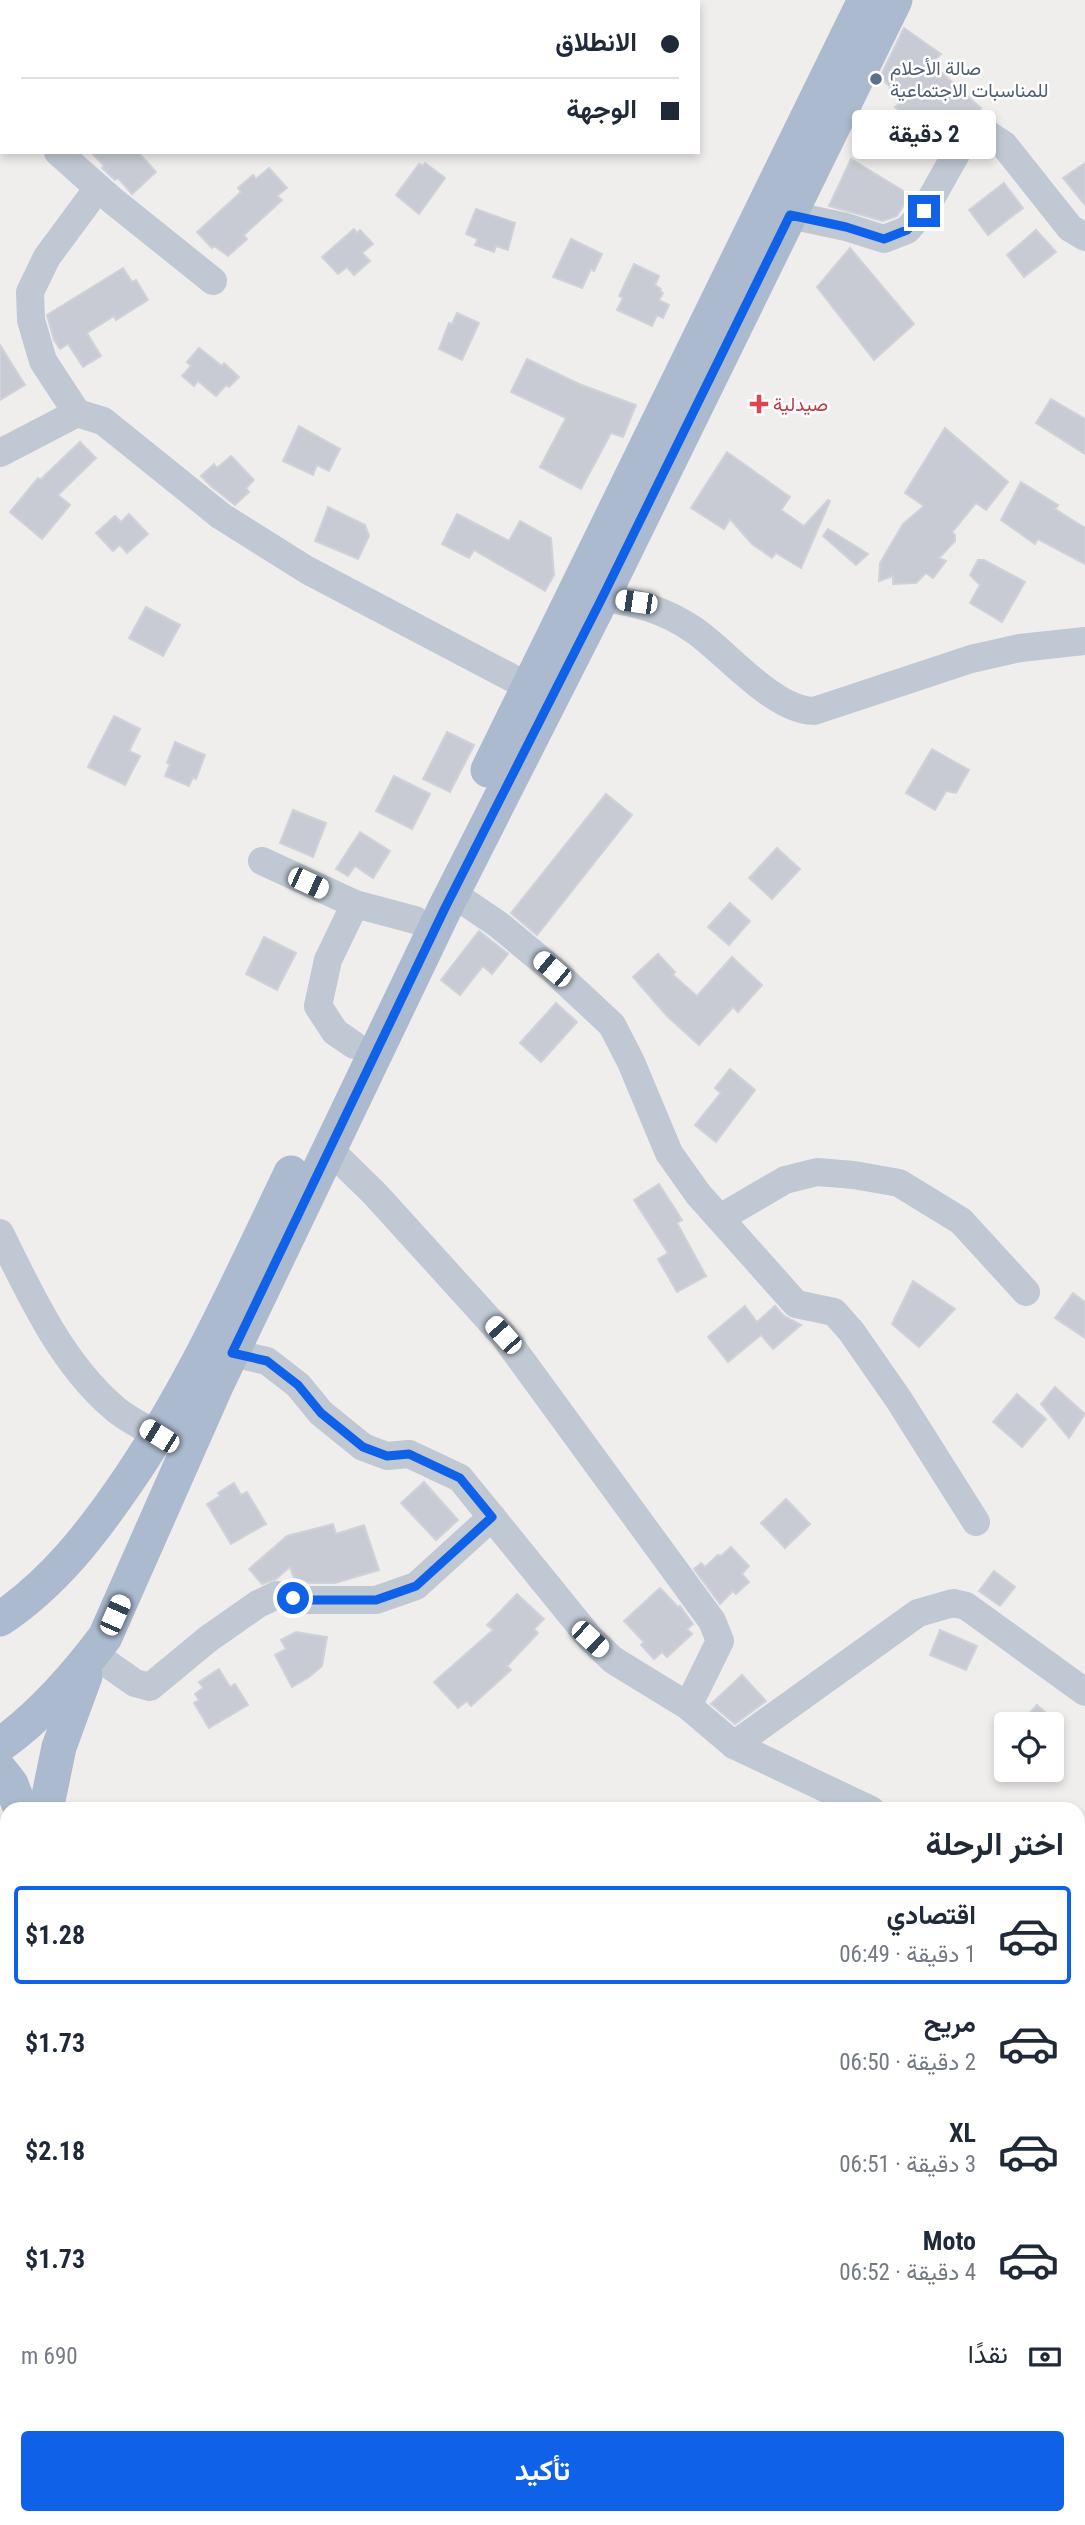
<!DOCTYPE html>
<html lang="ar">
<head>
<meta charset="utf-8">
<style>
  body { margin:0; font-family:"Roboto Condensed",Vazirmatn,sans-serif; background:#f2f2f3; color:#1f2937; direction:rtl; height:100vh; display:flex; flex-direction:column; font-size:26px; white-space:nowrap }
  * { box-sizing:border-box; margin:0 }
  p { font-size:23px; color:#747a83 }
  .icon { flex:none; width:38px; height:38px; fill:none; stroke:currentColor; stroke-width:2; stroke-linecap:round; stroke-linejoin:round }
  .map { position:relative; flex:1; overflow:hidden; direction:ltr }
  .sheet { position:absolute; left:0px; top:1802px; width:1085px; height:723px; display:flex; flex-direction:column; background:#fff; border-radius:21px 21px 0 0; box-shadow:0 4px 10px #0003; direction:rtl }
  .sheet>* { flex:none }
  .hud { position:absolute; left:0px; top:0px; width:700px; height:154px; box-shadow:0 4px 10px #0003; direction:rtl; display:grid; align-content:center; height:154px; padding:0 21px; background:#fff }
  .fabs { position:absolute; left:994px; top:1712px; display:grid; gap:14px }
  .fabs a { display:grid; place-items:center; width:70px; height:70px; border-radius:7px; background:#fff; box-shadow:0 4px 10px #0003; font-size:35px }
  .end { position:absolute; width:32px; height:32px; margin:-16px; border:9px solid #0f61e7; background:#fff; box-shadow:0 0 0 4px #fff }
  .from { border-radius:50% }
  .bubble { position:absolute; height:49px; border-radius:7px; background:#fff; box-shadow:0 4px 10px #0003; font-size:23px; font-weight:700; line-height:49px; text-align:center; direction:rtl }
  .car { position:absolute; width:21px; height:42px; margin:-21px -10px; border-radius:9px; box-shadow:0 0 5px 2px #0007; background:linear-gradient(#fff 24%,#345 0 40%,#fff 0 76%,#345 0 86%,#fff 0) }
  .hud b { display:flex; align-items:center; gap:24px; height:66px; font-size:26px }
  .hud b+b { border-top:2px solid #e0e1e3 }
  .hud i { width:18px; height:18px; background:#1f2937 }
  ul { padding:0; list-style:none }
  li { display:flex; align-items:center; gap:21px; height:98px; margin:0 14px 10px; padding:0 7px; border:4px solid transparent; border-radius:7px }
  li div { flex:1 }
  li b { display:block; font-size:26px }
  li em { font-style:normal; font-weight:700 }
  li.active { border-color:#0f61e7 }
  li>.icon { width:63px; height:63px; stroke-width:1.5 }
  h2 { padding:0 21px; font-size:32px; line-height:84px }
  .pay { display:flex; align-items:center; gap:18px; height:77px; padding:0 21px; font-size:26px }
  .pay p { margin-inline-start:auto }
  .cta { display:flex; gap:14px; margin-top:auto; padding:14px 21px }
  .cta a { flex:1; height:80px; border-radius:7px; background:#0f61e7; color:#fff; font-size:28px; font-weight:700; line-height:80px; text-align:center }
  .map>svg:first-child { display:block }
</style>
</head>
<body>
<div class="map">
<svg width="1085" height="2525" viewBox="0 0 1085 2525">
  <rect width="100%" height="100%" fill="#f0eded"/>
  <g fill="#c8cbd3" stroke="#d0d2d9" stroke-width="2">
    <polygon points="904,28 941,54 931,63 981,108 974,117 950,134 943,144 895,107 904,100 880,77"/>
    <polygon points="91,152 138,152 156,172 132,194 118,178 115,180 102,168 104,166"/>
    <polygon points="851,159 910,195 897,216 883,221 829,206"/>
    <polygon points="425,163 445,178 419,214 396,195 419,164 423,166"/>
    <polygon points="1085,163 1085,205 1063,178"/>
    <polygon points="269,168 287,188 277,196 282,200 244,235 247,239 228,256 214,246 212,248 197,232 241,192 238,188 253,175 256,179"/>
    <polygon points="1004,183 1023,208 988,235 969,210"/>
    <polygon points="476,209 515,223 508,250 496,246 494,252 475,245 478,239 466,234"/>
    <polygon points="354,229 357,233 360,230 373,244 362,253 370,261 354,275 347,267 338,274 322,257"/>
    <polygon points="1036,230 1056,252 1024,277 1007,255"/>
    <polygon points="571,239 602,254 594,271 591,269 582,288 553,277"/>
    <polygon points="850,248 914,324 874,360 817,287"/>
    <polygon points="634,264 659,276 655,285 661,289 660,291 663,293 659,300 669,305 663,318 657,315 652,326 617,310 623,298 619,296"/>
    <polygon points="123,268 132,282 136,280 148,300 116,320 114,316 87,333 101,356 83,367 68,344 60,349 54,340 47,315"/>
    <polygon points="457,313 479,323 462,360 439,349 449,323 452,324"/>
    <polygon points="0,345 25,385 0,400"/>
    <polygon points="199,348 222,366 224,363 239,377 229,387 226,385 216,396 198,381 194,386 182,376 191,366 187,362"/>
    <polygon points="527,359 579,384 636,405 623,437 611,433 581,489 540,467 566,418 511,392"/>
    <polygon points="1051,399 1085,419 1085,454 1036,423"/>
    <polygon points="299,426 340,449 329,471 317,465 313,475 283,461"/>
    <polygon points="945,428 1008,482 986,510 976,503 952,532 955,535 955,541 939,558 946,561 933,578 926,573 916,583 893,584 893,576 879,581 880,563 903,524 924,506 905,493"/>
    <polygon points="80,442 96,458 58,495 70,505 42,539 10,512 38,478 40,480"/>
    <polygon points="727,452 790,497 781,510 804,526 828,500 830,501 801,568 776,553 772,558 752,544 730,519 724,529 691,508"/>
    <polygon points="231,456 254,480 246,488 249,492 235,505 212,487 201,476 214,464 217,468"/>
    <polygon points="1021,482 1058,505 1055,509 1085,528 1085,564 1038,539 1035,544 1001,520"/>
    <polygon points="328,507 365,525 369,536 358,559 315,541"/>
    <polygon points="129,514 148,534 127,553 120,545 113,551 96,533 115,516 121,522"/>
    <polygon points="457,514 509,541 520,521 551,538 554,575 545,591 474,550 469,558 442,544"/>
    <polygon points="828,529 868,554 856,565 823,536"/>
    <polygon points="978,560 984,560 1025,582 1002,622 970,603 980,585 970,575"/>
    <polygon points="146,607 180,625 163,656 129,638"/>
    <polygon points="114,716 140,729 129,751 140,756 125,785 88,767"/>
    <polygon points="447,732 474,745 450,792 423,779"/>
    <polygon points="175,742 205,755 196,779 193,777 189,786 165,776 170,764 167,763"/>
    <polygon points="932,749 969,770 956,793 946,791 935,810 906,793"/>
    <polygon points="394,776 430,794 412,829 376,811"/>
    <polygon points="606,794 632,815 537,935 511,913"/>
    <polygon points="293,810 326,823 313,857 280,843"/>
    <polygon points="360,832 390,851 373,878 355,866 348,876 336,869"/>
    <polygon points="777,848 800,869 772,899 749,878"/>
    <polygon points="730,903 750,921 729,945 708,927"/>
    <polygon points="479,931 508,954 492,974 483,966 460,995 441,980"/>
    <polygon points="264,937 296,953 277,990 246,974"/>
    <polygon points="658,954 675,972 673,975 697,996 732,957 762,985 738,1012 733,1007 699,1045 667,1016 633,977"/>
    <polygon points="556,1003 577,1022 541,1062 520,1043"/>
    <polygon points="730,1069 755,1090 716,1142 695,1125 721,1093 715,1088"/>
    <polygon points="659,1184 682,1220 677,1223 706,1276 677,1292 658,1259 668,1253 634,1200"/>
    <polygon points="913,1281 955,1309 919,1347 892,1324"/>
    <polygon points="1073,1293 1085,1302 1085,1338 1055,1318"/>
    <polygon points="745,1306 757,1322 775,1306 784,1316 801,1325 773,1349 761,1335 728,1362 708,1337"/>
    <polygon points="1055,1387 1085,1414 1069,1438 1041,1404"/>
    <polygon points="1017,1394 1046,1419 1022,1447 993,1422"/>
    <polygon points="424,1482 458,1520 436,1540 401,1503"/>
    <polygon points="234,1483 241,1495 247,1492 266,1524 231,1544 207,1504 220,1496 218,1493"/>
    <polygon points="786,1499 810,1524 785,1548 761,1523"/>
    <polygon points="333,1524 336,1534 364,1525 379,1570 335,1583 310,1583 295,1581 290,1567 276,1579 262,1584 249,1569 287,1536"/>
    <polygon points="731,1547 749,1566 742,1574 749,1582 736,1594 733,1591 720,1604 694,1569 701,1563 705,1567 718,1555 721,1556"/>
    <polygon points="994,1571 1015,1587 1000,1606 979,1591"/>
    <polygon points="660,1588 678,1607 680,1606 693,1624 687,1629 692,1634 667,1657 662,1652 654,1659 641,1645 644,1642 624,1621"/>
    <polygon points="517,1594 544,1619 534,1629 538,1633 507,1666 511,1670 471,1706 467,1701 458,1708 434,1682 493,1630 487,1625"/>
    <polygon points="940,1630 977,1646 966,1670 930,1655"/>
    <polygon points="296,1632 327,1637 322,1666 309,1677 292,1687 275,1655 286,1649 281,1640"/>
    <polygon points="219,1669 230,1687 235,1684 248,1705 209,1728 194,1703 199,1700 195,1694 203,1688 199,1682"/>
    <polygon points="742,1675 766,1701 735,1724 711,1704"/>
    <polygon points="1037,1705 1059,1724 1020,1724"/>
  </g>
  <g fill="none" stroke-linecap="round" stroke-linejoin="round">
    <g stroke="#bfc8d3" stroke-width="28">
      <polyline points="0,100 2,101"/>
      <polyline points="58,152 112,200 213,281"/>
      <polyline points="790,215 846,227 884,239 907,230 924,211 960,147 983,131 1004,145 1070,228 1085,237"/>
      <polyline points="77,413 43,361 31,320 30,292 47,257 98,188"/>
      <polyline points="0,453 77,413 103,421 221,516 307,570 529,687"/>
      <path d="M602,598C637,602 664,610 694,630C726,652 774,711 814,711L971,659L1020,648L1085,641"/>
      <polyline points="262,861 355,904 415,920"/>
      <polyline points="452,893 499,925 552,969 612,1025 631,1062 669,1153 698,1194 796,1304 834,1312 851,1331 899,1400 976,1522"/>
      <polyline points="354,1045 335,1032 318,1006 328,960 355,904"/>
      <polyline points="329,1149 375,1194 503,1335 712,1621 720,1641 688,1706"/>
      <polyline points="720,1218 785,1180 817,1172 854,1175 899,1183 961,1221 1026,1292"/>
      <path d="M0,1233C30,1294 61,1362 113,1407C126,1419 144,1427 159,1436"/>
      <polyline points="232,1353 267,1361 298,1385 321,1413 363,1447 387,1456 409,1454 460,1478 590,1638 613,1660 688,1706 734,1745 871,1810"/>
      <polyline points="95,1655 135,1683 150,1687 208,1639 258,1604 277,1595 309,1600 376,1600 416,1586 492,1517"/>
      <polyline points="734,1745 918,1613 953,1603 966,1606 1085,1692"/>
      <polyline points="1078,1930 1085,1935"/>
      <polyline points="0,2416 7,2410"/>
      <polyline points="406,2525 418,2518"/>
      <polyline points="747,2525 758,2518"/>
    </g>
    <g stroke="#abbace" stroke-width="35">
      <polyline points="488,770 865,0"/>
      <path d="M0,1619C54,1583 93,1532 129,1479C194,1383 241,1277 291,1173"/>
      <path d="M0,1745C41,1716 75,1677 105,1637L216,1386L445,908L602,598L895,0"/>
      <polyline points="0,1770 11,1784 21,1810"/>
      <polyline points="46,1810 59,1747 85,1676"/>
      <polyline points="0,1924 7,1934"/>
      <polyline points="264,2518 266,2525"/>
    </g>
  </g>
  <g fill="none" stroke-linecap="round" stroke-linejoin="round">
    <polyline stroke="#0f61e7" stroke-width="9" points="293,1598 309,1600 376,1600 416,1586 492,1517 460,1478 409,1454 387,1456 363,1447 321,1413 298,1385 267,1361 232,1353 445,908 602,598 790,215 846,227 884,239 907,230 924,211"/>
  </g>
  <circle fill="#5c6f8a" stroke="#fff" stroke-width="2.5" cx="876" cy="79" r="7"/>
  <path fill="#e0444e" stroke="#fff" stroke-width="2.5" d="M755.5 393.5h7v7h7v7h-7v7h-7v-7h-7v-7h7z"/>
  <g text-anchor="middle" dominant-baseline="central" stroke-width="5" stroke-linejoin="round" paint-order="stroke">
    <g font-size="19" fill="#4e5e75" stroke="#fff" text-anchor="start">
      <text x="890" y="68">صالة الأحلام<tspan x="890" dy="22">للمناسبات الاجتماعية</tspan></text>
    </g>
    <g font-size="19" fill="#be3a42" stroke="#fff" text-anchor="start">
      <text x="773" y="404">صيدلية</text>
    </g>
  </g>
</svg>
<div class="fabs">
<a><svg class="icon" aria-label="locate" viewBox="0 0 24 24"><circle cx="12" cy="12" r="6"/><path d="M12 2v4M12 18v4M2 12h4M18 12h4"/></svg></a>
</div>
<i class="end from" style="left:293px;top:1598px"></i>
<i class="end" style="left:924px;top:211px"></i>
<div class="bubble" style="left:852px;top:110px;width:144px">2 دقيقة</div>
<i class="car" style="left:636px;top:602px;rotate:278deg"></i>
<i class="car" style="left:308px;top:883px;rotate:115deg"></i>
<i class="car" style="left:552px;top:969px;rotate:310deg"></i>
<i class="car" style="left:503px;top:1335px;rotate:318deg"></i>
<i class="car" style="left:159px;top:1436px;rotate:302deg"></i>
<i class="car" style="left:115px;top:1615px;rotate:24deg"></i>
<i class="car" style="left:590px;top:1639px;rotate:133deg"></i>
<div class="hud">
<b><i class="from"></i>الانطلاق</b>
<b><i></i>الوجهة</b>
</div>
<section class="sheet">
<h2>اختر الرحلة</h2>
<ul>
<li class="active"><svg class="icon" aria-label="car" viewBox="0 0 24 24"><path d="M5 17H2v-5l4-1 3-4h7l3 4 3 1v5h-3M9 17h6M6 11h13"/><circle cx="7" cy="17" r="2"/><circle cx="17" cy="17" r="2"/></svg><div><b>اقتصادي</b><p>1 دقيقة · 06:49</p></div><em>$1.28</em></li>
<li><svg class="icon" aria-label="car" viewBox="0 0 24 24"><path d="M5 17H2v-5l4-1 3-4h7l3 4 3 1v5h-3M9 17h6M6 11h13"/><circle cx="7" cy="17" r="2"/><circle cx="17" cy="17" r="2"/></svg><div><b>مريح</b><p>2 دقيقة · 06:50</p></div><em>$1.73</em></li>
<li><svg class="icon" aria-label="car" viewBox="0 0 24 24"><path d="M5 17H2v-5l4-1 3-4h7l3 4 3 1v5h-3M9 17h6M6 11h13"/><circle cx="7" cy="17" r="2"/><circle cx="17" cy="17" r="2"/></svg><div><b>XL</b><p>3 دقيقة · 06:51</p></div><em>$2.18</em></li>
<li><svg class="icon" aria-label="car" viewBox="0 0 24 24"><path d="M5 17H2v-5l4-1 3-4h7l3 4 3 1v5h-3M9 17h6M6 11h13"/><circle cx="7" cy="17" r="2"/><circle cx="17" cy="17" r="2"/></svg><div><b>Moto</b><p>4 دقيقة · 06:52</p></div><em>$1.73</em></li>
</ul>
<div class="pay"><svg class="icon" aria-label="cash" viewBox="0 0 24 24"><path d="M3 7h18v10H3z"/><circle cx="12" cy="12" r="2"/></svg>نقدًا<p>690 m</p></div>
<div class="cta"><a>تأكيد</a></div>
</section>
</div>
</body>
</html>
